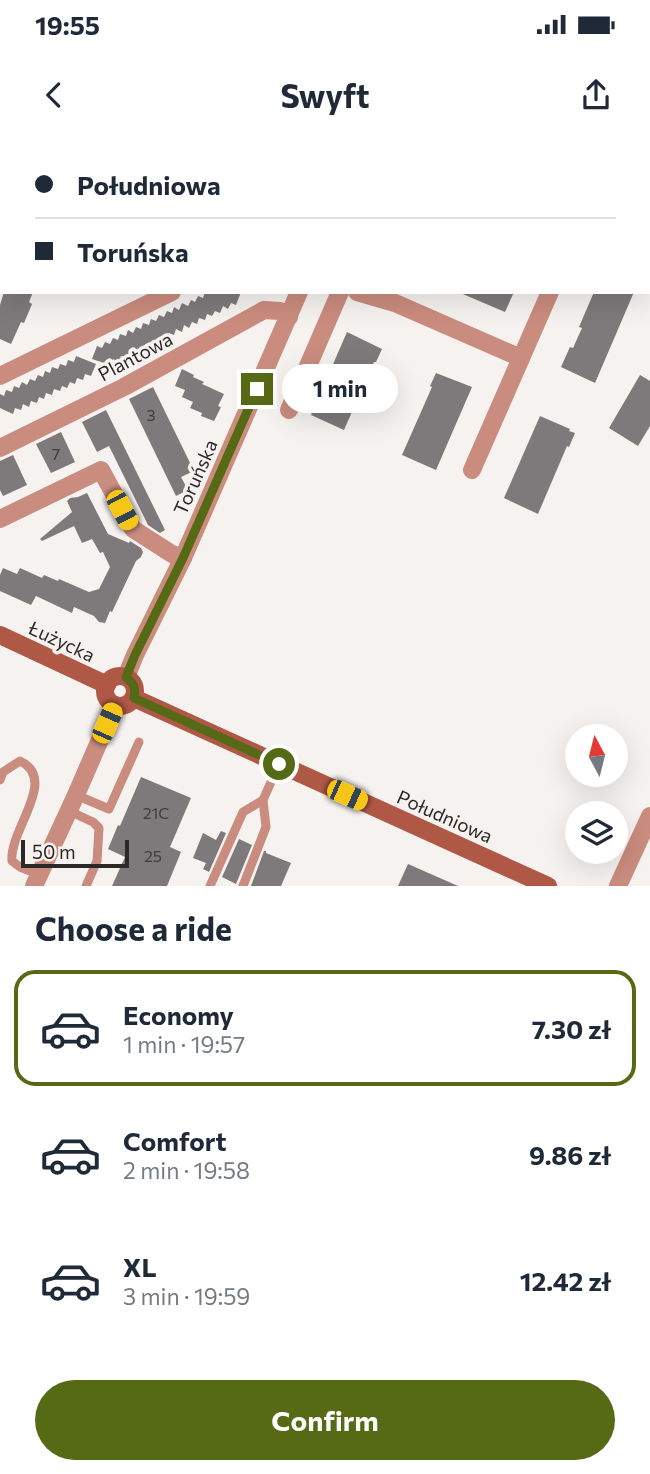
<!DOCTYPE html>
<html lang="en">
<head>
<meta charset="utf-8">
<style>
  body { margin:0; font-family:Commissioner,sans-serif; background:#f6f6f7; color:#1f2937; height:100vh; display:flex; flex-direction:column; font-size:26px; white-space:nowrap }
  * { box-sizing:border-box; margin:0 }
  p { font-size:23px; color:#747a83 }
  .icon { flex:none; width:38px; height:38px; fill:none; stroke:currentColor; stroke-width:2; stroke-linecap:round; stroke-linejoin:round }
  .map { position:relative; height:746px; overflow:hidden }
  .details { display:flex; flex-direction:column; background:#fff; flex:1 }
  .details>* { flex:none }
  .banner { position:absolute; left:0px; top:0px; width:651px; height:154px; box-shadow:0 7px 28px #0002; display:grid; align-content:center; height:154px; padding:0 35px; background:#fff }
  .needle { width:46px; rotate:353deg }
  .tools { position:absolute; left:565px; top:584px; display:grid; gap:14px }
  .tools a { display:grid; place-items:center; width:63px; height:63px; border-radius:50%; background:#fff; box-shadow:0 7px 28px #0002; font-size:35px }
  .scale { position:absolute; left:21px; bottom:18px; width:108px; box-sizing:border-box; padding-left:7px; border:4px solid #2b2928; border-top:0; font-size:19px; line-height:24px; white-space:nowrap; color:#2b2928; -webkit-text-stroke:5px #f6f2ef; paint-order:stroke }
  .end { position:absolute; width:32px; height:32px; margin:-16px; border:9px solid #566915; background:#fff; box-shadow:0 0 0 4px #fff }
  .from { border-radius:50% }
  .bubble { position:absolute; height:49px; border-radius:24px; background:#fff; box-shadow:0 7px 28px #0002; font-size:23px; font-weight:700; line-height:49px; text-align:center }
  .car { position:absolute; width:21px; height:42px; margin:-21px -10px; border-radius:9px; box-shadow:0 0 5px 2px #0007; background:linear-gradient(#f5c518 24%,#345 0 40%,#f5c518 0 76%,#345 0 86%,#f5c518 0) }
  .banner b { display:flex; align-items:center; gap:24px; height:66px; font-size:26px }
  .banner b+b { border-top:2px solid #e0e1e3 }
  .banner i { width:18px; height:18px; background:#1f2937 }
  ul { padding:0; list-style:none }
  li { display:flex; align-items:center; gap:21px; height:116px; margin:0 14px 10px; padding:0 21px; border:4px solid transparent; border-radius:21px }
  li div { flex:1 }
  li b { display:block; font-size:26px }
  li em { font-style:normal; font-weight:700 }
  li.current { border-color:#566915 }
  li>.icon { width:63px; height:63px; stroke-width:1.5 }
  h2 { padding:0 35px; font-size:32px; line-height:84px }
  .button { display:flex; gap:14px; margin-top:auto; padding:14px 35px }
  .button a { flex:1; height:80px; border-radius:42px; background:#566915; color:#fff; font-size:28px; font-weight:700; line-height:80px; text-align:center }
  .status { display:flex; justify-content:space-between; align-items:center; height:49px; padding:0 35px; background:#fff; direction:ltr }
  .status svg { height:19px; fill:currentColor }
  header { display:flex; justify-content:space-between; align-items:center; height:91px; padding:0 35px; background:#fff; font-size:32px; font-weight:700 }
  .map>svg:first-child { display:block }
</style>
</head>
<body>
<div class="status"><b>19:55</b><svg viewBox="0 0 49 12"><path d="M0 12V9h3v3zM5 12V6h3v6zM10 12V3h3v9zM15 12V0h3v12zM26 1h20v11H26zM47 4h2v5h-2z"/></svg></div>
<header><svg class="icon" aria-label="back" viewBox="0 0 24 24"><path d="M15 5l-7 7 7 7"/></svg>Swyft<svg class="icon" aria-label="share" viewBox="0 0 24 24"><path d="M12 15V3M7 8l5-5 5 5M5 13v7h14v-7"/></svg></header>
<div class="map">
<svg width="650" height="746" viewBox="0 0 650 746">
  <rect width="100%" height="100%" fill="#f6f2ef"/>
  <g fill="#7e797b">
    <polygon points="4,152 33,152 29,162 32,164 24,183 21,182 11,204 0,199 0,165"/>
    <polygon points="205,152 241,152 236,165 231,163 228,169 223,166 220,173 215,171 212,176 207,174 205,180 199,178 197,184 192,182 189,188 184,185 182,192 176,189 174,195 169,193 166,199 161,197 158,203 153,200 151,206 145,204 143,211 138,209 135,214 129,212 127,218 121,216 119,222 113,219 110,225 92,219 97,206 102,208 105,202 110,204 113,198 118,200 120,194 126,196 128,190 133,193 136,187 141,189 143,183 149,185 151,179 156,181 159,175 164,177 167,171 172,173 174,167 179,170 182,163 188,166 191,160 195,162 198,156 203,158"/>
    <polygon points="458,152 514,152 505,172"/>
    <polygon points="594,152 634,152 595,243 561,227 570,207 573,208 582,188 579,187"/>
    <polygon points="347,192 382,209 376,222 374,222 344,290 311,275"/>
    <polygon points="76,216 96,224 91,236 85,234 83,240 77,238 75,244 70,242 67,248 62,246 60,251 54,249 52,255 46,253 44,259 39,257 37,263 31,261 29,267 23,264 21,270 15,268 13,274 0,268 0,254 4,256 6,250 12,252 14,246 19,248 22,242 27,245 30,239 35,241 38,235 43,237 45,231 50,233 52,227 58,229 60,224 66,226 68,220 74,222"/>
    <polygon points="182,229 194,235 193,237 204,242 202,244 224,254 218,266 221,267 214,281 201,276 202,273 190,268 193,262 182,257 185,250 175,246"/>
    <polygon points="436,233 472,247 436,330 402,315 432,247 430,246"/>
    <polygon points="640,235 650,241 650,286 638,306 609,288"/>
    <polygon points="153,247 194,331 181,337 188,350 176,356 129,259"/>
    <polygon points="106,270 165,390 160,393 148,385 109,306 97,312 82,282"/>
    <polygon points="540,276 570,289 569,291 575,293 569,307 567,306 538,374 504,358"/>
    <polygon points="61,292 75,322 51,333 36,304"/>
    <polygon points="13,315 27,345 3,356 0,350 0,321"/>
    <polygon points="87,353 108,394 129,403 130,401 133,403 141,408 143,412 141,417 136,421 112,472 110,471 105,483 99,482 94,476 74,467 72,473 36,456 31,465 0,451 0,435 3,428 17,434 20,428 42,438 44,435 58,441 59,439 89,452 99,449 110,427 103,412 100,413 92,399 82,403 74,386 42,401 40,399 72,372 67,361 70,358 78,357"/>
    <polygon points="141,637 191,658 170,707 181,712 167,746 112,746 125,717 108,709 118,685 120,686"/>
    <polygon points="221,691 226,693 209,732 203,729 206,723 193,718 203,693 216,700"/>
    <polygon points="239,699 252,705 236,744 222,737"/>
    <polygon points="264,711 266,711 266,713 291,723 281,746 251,746"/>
    <polygon points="408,724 458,746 398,746"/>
  </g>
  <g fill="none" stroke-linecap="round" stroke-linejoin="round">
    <g stroke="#ca8c7e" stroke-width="9">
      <path d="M0,640L3,632L20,621C59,639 9,690 12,721L20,727L40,735"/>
      <polyline points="76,655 109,669 139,602"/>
      <polyline points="69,671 93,682 99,688 97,721 86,746"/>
      <polyline points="210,746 243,672 263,660"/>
      <polyline points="243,746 266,687 263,660 279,624"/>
    </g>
    <g stroke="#ca8c7e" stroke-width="18">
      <polyline points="41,2 42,0"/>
      <polyline points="194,2 195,0"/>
      <polyline points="369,2 370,0"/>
      <polyline points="550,2 553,0"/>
      <polyline points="649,61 650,60"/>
      <polyline points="0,100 2,96"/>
      <polyline points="357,152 395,163 521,218"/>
      <polyline points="0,236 172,152"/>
      <polyline points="289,270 340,152"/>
      <polyline points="0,308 124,247 264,170 280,171 289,177"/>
      <polyline points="472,330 550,152"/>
      <polyline points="0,379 101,330 133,389 172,414 183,418"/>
      <polyline points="126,537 135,515 183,418 299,152"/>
      <polyline points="34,746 76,655 115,565"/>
      <polyline points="618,746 650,676"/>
    </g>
    <g stroke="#b05846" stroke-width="18">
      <polyline points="0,495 107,545"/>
      <circle cx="120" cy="551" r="15"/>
      <polyline points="134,558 548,746"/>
    </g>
  </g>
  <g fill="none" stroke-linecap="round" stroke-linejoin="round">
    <path stroke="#566915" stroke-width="9" d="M257,249L183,418L135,515L126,537C134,544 136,548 134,558L279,624"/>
  </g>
  <g text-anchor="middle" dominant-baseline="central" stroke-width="7" stroke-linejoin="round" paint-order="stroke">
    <g font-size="16" fill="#403d3d">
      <text x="151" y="274">3</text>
      <text x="56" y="313">7</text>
      <text x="156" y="672">21C</text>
      <text x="153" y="715">25</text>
    </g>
    <g font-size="19" fill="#2b2928" stroke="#f6f2ef">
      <text transform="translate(135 216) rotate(-28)">Plantowa</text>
      <text transform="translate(195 337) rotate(-66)">Toruńska</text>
      <text transform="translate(62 501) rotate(25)">Łużycka</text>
      <text transform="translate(445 676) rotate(24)">Południowa</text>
    </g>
  </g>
</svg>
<div class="tools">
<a><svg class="needle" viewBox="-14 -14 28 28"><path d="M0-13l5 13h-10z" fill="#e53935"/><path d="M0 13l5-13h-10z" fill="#747a83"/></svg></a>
<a><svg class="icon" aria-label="layers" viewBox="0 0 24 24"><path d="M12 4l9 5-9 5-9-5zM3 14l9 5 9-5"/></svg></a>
</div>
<div class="scale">50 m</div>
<i class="end from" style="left:279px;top:624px"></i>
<i class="end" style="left:257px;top:249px"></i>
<div class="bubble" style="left:282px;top:224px;width:116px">1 min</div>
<i class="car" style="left:122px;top:370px;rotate:152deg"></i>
<i class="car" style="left:107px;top:583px;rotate:24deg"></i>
<i class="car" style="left:347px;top:655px;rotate:114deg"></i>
<div class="banner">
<b><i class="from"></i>Południowa</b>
<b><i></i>Toruńska</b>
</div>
</div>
<section class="details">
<h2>Choose a ride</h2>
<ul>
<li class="current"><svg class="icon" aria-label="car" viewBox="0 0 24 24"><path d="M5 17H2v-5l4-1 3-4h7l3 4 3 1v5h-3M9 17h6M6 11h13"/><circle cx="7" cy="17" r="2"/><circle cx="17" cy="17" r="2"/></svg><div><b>Economy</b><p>1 min · 19:57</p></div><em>7.30 zł</em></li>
<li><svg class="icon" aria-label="car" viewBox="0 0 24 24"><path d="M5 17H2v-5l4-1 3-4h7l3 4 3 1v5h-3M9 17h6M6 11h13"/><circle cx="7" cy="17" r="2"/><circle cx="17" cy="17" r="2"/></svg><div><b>Comfort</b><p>2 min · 19:58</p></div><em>9.86 zł</em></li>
<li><svg class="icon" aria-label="car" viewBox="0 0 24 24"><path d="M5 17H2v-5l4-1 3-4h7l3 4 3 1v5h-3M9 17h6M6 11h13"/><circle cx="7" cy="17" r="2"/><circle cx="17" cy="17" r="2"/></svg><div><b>XL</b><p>3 min · 19:59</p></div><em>12.42 zł</em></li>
</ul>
<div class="button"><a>Confirm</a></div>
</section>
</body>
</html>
